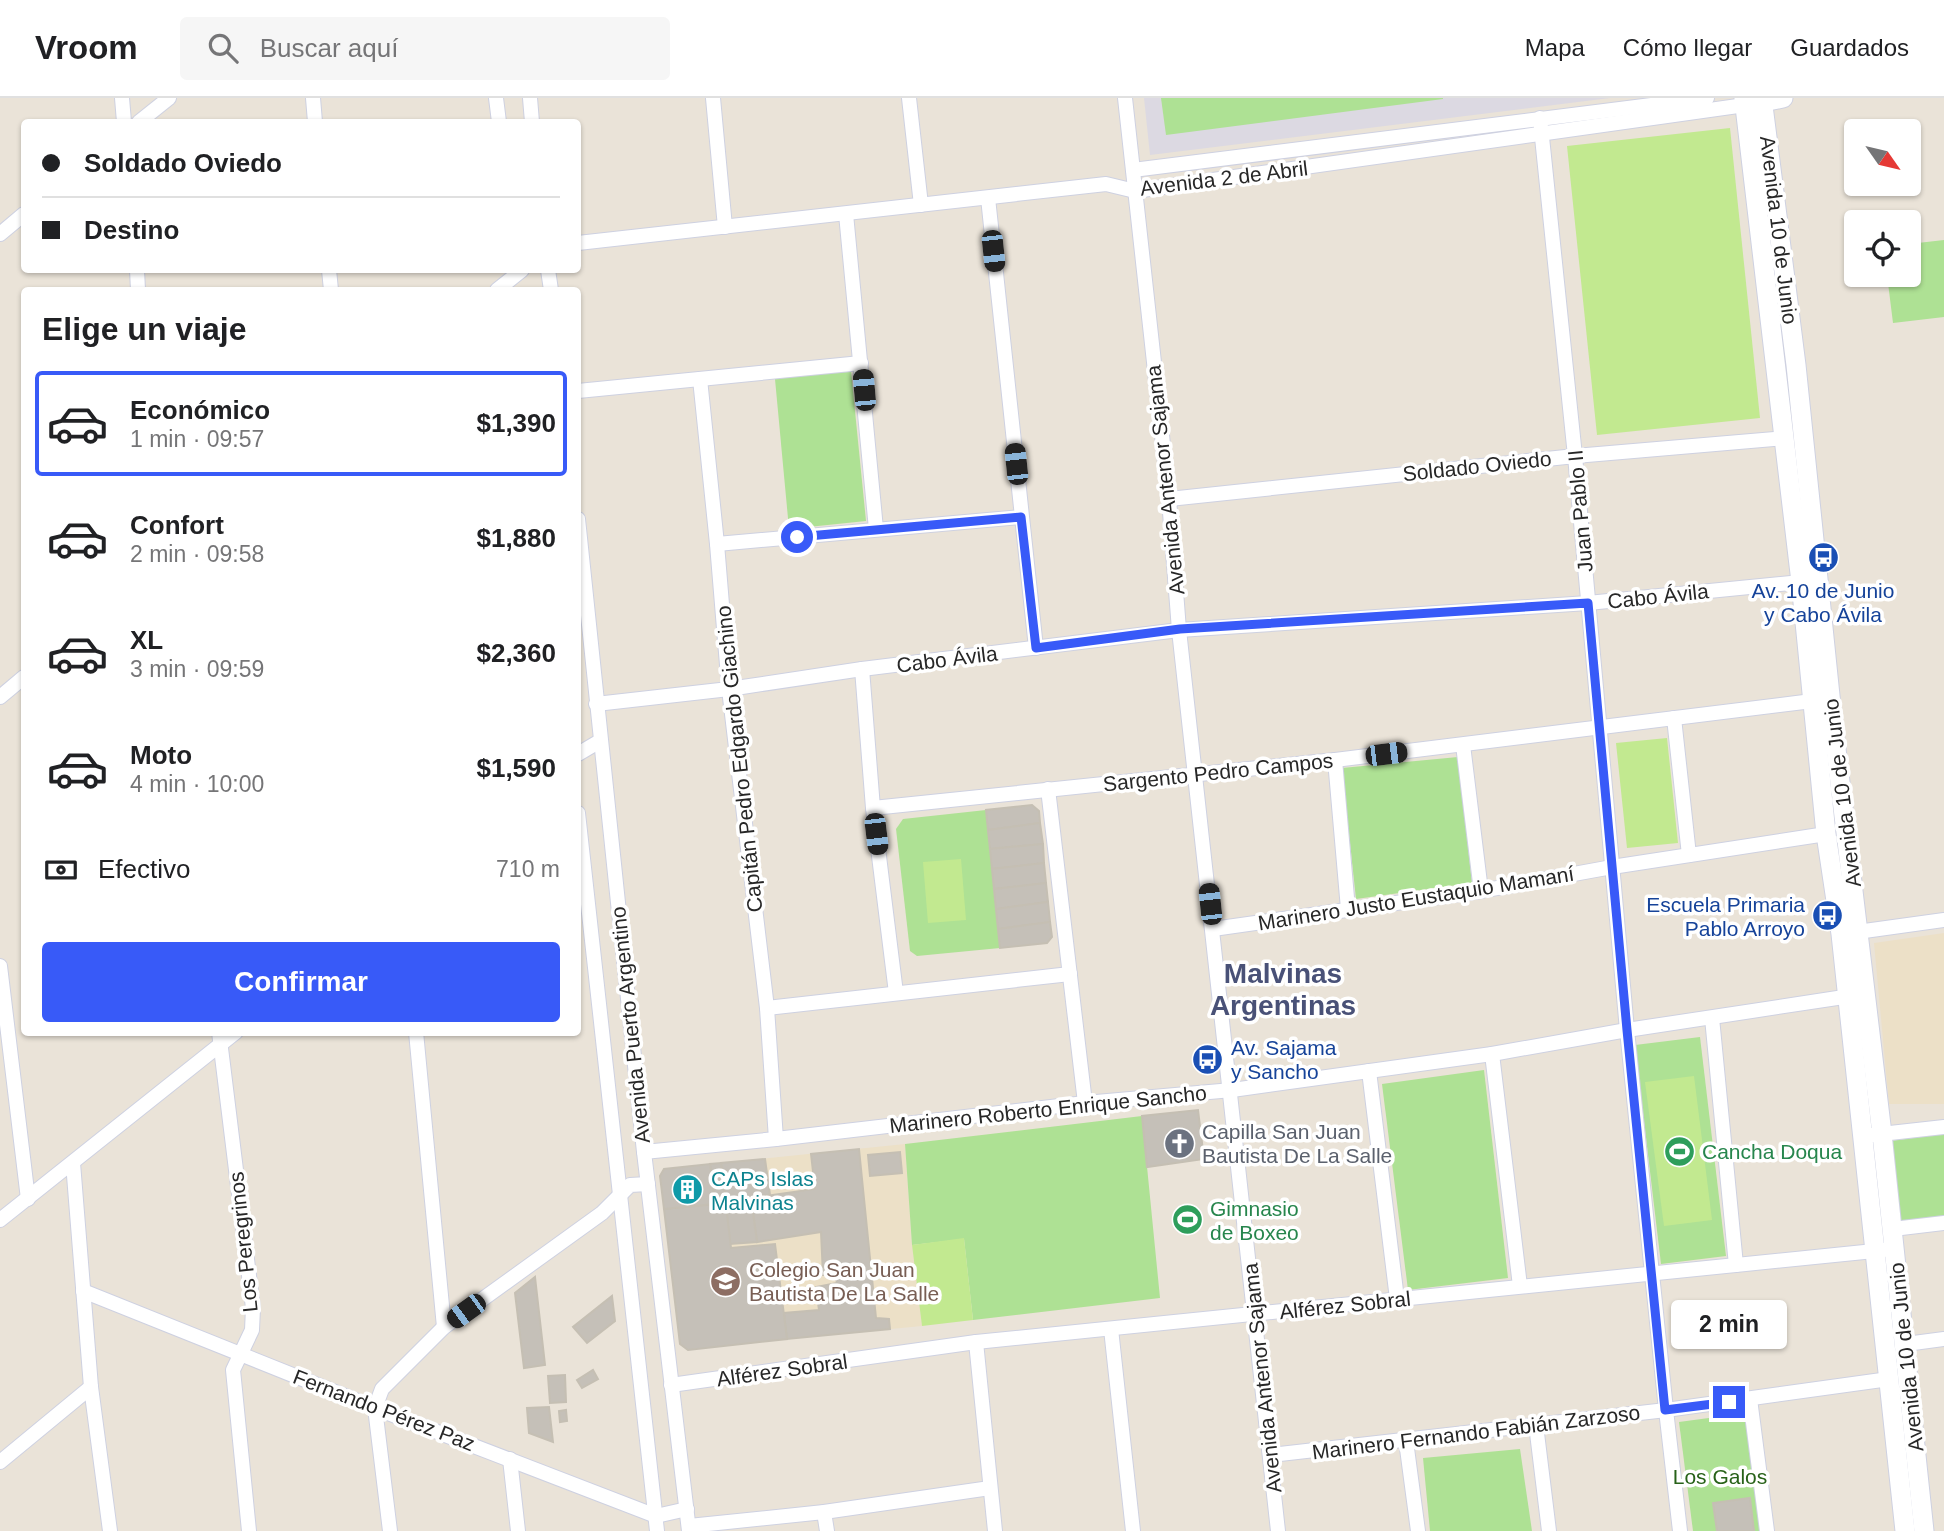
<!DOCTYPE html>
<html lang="es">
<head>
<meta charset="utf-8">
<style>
  body { margin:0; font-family:Arial,sans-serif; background:#f6f6f6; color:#202124; height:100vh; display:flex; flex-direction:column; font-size:26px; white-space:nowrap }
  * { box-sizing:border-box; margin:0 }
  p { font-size:23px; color:#757577 }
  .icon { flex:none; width:38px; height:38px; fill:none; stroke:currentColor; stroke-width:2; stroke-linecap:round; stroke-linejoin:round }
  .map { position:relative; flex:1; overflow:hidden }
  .side { position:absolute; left:21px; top:189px; width:560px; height:749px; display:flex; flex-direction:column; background:#fff; border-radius:7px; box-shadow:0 2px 5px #0004 }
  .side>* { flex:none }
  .hud { position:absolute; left:21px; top:21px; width:560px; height:154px; border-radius:7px; box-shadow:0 2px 5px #0004; display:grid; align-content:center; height:154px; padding:0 21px; background:#fff }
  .needle { width:46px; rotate:124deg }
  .controls { position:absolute; left:1844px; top:21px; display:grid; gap:14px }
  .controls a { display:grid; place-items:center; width:77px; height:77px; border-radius:7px; background:#fff; box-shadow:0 2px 5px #0004; font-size:35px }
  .end { position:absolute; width:32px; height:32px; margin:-16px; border:9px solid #385af8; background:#fff; box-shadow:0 0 0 4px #fff }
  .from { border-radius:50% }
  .bubble { position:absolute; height:49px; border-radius:7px; background:#fff; box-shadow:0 2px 5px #0004; font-size:23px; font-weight:600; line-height:49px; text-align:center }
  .car { position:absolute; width:21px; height:42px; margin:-21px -10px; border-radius:9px; box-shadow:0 0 5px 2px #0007; background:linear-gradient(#222 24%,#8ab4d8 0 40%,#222 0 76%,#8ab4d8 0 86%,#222 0) }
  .hud b { display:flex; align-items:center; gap:24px; height:66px; font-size:26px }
  .hud b+b { border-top:2px solid #e0e0e0 }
  .hud i { width:18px; height:18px; background:#202124 }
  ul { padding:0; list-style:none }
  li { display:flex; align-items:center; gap:21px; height:105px; margin:0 14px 10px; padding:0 7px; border:4px solid transparent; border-radius:7px }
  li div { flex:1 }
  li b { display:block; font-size:26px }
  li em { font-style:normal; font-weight:600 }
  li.current { border-color:#385af8 }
  li>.icon { width:63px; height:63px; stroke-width:1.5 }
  h2 { padding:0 21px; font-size:32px; line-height:84px }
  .pay { display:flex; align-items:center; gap:18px; height:77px; padding:0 21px; font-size:26px }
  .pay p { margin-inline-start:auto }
  .primary-button { display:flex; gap:14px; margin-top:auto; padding:14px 21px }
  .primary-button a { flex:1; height:80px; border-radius:7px; background:#385af8; color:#fff; font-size:28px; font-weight:600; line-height:80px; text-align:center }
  header { display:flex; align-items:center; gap:42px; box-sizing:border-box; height:98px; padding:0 35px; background:#fff; border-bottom:2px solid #e0e0e0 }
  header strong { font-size:33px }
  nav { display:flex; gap:38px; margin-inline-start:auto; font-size:24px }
  .search { width:490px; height:63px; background:#f6f6f6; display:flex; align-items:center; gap:18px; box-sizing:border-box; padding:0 24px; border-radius:7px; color:#757577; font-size:26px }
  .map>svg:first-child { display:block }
</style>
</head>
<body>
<header>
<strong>Vroom</strong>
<div class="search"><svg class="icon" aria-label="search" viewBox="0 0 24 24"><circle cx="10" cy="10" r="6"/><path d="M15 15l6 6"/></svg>Buscar aquí</div>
<nav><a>Mapa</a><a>Cómo llegar</a><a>Guardados</a></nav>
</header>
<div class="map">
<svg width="1944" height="1433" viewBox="0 0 1944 1433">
  <rect width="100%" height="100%" fill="#eae3d8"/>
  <polygon fill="#dcd9e2" points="1144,0 1610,0 1150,57"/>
  <g fill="#ece0c7">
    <polygon points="1944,835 1944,1006 1889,1006 1874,845"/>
    <polygon points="905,1046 912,1147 922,1228 787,1241 775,1146 731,1150 721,1065"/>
  </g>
  <g fill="#aee194">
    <polygon points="1161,0 1443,0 1443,1 1166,37"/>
    <polygon points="1944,142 1944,219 1893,225 1887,177 1909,177 1909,146"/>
    <polygon points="851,273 866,423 789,431 775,281"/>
    <polygon points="1458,659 1472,785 1356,801 1342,670"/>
    <polygon points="986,712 1000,850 917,858 910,853 896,731 903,721"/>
    <polygon points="1700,939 1726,1158 1661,1166 1635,947"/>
    <polygon points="1484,972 1508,1180 1408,1192 1382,986"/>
    <polygon points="1142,1018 1160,1200 973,1222 964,1141 912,1147 905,1046"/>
    <polygon points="1944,1036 1944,1120 1899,1125 1890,1043"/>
    <polygon points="1746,1315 1761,1433 1693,1433 1679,1324"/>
    <polygon points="1520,1351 1532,1433 1430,1433 1423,1360"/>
  </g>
  <g fill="#c2e990">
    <polygon points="1730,30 1760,320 1597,337 1567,48"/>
    <polygon points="1667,640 1678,745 1627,750 1616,645"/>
    <polygon points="961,761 966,822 928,825 923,764"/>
    <polygon points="1694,978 1712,1122 1664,1128 1645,984"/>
    <polygon points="964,1140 973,1222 922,1228 912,1147"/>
  </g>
  <g fill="#c5c0b8" stroke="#c5bfb3" stroke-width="2">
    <polygon points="1032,707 1039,713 1040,725 988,732 986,712"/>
    <polygon points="1040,725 1043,746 990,751 988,732"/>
    <polygon points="1043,746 1044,765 992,771 990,751"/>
    <polygon points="1044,765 1046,785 994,791 992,771"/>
    <polygon points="1046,785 1048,804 996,811 994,791"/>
    <polygon points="1048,804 1050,824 998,831 996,811"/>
    <polygon points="1050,824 1052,839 1047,845 1000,850 998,831"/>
    <polygon points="1198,1012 1204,1061 1147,1069 1142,1018"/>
    <polygon points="859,1051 876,1220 889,1221 890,1231 787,1241 784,1215 819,1212 816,1189 837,1185 835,1176 823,1177 821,1134 757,1144 751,1100 815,1091 811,1056"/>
    <polygon points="900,1054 902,1075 870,1078 868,1057"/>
    <polygon points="765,1061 770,1097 751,1100 757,1144 730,1146 721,1065"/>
    <polygon points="721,1065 731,1150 775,1146 787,1241 688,1252 680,1246 664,1111 715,1106 710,1066"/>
    <polygon points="710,1066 715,1106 664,1111 660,1078 664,1071"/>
    <polygon points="535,1179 545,1267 524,1270 515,1195"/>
    <polygon points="612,1198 615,1223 587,1245 573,1229"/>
    <polygon points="593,1272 598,1281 582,1290 577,1282"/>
    <polygon points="565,1277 566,1304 550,1305 548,1278"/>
    <polygon points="549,1309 553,1344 529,1335 527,1310"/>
    <polygon points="566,1312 567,1323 560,1324 559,1313"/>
    <polygon points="1750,1400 1754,1433 1717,1433 1713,1405"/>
  </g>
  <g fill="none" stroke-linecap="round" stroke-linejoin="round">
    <defs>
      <g id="street">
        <polyline points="122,0 124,24"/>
        <polyline points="313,0 315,24"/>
        <polyline points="496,0 499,24"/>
        <polyline points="530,0 532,24"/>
        <polyline points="713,0 725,129"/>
        <polyline points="909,0 921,107"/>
        <polyline points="1125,0 1169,401 1179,532 1278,1433"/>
        <polyline points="1540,20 1575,358 1627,932 1666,1312 1680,1433"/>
        <polyline points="139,24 169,0"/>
        <polyline points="1133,72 1707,0"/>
        <polyline points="988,100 1036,550"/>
        <polyline points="846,116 876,431"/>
        <polyline points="0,136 24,116"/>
        <polyline points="578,145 1106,86 1135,93 1745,7"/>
        <polyline points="137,172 138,192"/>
        <polyline points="329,172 331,192"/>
        <polyline points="548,172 551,192"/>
        <polyline points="497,192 522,172"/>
        <polyline points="700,281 717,446 729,591 767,910 776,1041"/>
        <polyline points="578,293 861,265"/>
        <polyline points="1169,401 1575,358 1785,340"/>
        <polyline points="578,421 644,1054 689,1433"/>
        <polyline points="717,446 1021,419"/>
        <polyline points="862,571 873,710 896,895"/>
        <polyline points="0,599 24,579"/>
        <polyline points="596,606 729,591 862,571 1179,532 1588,505 1801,484"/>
        <polyline points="1674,620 1689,757"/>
        <polyline points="1463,647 1481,793"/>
        <polyline points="578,656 600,643"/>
        <polyline points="1335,662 1348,811"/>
        <polyline points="1048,691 1085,1005"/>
        <polyline points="873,710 1335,662 1812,603"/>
        <polyline points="578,715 657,1433"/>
        <polyline points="1213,831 1481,793 1612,769 1826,736"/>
        <polyline points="1850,835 1944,822"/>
        <polyline points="0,868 28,1101"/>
        <polyline points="767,910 1070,876"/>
        <polyline points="1712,920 1736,1167"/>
        <polyline points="219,934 253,1210 252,1232 233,1272 249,1433"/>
        <polyline points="416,934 444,1229"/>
        <polyline points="1492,956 1520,1188"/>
        <polyline points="1369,973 1397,1201"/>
        <polyline points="1872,1037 1944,1029"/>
        <polyline points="644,1054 776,1041 1085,1005 1232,992 1492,956 1627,932 1857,897"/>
        <polyline points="73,1065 91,1289 110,1433"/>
        <polyline points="0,1122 236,934"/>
        <polyline points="1893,1131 1944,1125"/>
        <polyline points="83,1193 375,1310 656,1418 687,1411"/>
        <polyline points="1111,1231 1133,1433"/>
        <polyline points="976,1244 995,1433"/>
        <polyline points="1906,1246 1944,1241"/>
        <polyline points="671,1287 976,1244 1884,1152"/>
        <polyline points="1750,1301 1767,1433"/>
        <polyline points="1536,1327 1549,1433"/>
        <polyline points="1406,1343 1418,1433"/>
        <polyline points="1271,1357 1666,1312 1889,1281"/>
        <polyline points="510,1361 518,1433"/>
        <polyline points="0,1364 91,1289"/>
        <polyline points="824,1414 827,1433"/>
        <polyline points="689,1428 824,1414 990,1390"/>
        <polyline points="390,1433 375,1310 382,1291 444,1229 602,1115 630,1087 648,1086"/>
      </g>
      <g id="secondary">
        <polyline points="1744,0 1801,484 1826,736 1841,836 1905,1433"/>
        <polyline points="1762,0 1796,267 1832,617 1882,1036 1924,1433"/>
        <polyline points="1753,6 1783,0"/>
      </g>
    </defs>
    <use href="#street" stroke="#ced1e1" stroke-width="16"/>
    <use href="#secondary" stroke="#ced1e1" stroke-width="21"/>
    <use href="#street" stroke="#fff" stroke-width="14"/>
    <use href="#secondary" stroke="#fff" stroke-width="19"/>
  </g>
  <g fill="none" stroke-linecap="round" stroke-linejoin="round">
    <polyline stroke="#385af8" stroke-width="9" points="797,439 1021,419 1036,550 1180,531 1588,505 1627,932 1665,1312 1729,1304"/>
  </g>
  <defs>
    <symbol id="bus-disc" viewBox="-11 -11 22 22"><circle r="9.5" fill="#1a4fb4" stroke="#fff"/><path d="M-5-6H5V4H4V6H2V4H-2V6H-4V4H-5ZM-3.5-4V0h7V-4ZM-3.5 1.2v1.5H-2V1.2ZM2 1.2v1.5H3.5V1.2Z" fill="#fff"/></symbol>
    <symbol id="church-disc" viewBox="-11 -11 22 22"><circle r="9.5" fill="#6b7280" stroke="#fff"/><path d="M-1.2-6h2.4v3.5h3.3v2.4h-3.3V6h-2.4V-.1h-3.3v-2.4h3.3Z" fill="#fff"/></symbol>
    <symbol id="stadium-disc" viewBox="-11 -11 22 22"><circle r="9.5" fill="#2e9e5b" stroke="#fff"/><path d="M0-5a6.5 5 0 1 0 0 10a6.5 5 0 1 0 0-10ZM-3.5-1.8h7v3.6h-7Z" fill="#fff"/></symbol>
    <symbol id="building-disc" viewBox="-11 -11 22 22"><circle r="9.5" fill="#0f9aa8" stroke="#fff"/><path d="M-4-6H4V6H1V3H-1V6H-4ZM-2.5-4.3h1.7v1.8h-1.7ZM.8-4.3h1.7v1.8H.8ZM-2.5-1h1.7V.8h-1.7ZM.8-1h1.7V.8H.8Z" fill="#fff"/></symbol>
    <symbol id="school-disc" viewBox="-11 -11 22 22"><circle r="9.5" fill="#8d6e63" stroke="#fff"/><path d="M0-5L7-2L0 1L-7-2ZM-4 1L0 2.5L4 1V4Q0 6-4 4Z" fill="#fff"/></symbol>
  </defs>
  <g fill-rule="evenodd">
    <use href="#bus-disc" x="1806" y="442" width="35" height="35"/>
    <use href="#bus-disc" x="1810" y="800" width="35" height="35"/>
    <use href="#bus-disc" x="1190" y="944" width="35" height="35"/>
    <use href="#church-disc" x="1162" y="1028" width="35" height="35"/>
    <use href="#stadium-disc" x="1662" y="1036" width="35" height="35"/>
    <use href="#building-disc" x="670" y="1074" width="35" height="35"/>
    <use href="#stadium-disc" x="1170" y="1104" width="35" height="35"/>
    <use href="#school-disc" x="708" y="1166" width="35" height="35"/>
  </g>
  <g text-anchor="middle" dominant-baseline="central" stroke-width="7" stroke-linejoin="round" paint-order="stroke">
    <g font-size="21" fill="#272727" stroke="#fff">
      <text transform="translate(1224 80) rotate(-7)">Avenida 2 de Abril</text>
      <text transform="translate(1779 132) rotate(83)">Avenida 10 de Junio</text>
      <text transform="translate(1477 368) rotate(-6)">Soldado Oviedo</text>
      <text transform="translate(1165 382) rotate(-96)">Avenida Antenor Sajama</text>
      <text transform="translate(1580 413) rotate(-95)">Juan Pablo II</text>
      <text transform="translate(1658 498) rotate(-6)">Cabo Ávila</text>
      <text transform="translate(947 561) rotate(-7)">Cabo Ávila</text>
      <text transform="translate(739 661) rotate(-96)">Capitán Pedro Edgardo Giachino</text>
      <text transform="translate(1218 674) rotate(-6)">Sargento Pedro Campos</text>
      <text transform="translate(1842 695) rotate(-97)">Avenida 10 de Junio</text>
      <text transform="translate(1416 800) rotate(-9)">Marinero Justo Eustaquio Mamaní</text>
      <text transform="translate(630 927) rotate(-96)">Avenida Puerto Argentino</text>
      <text transform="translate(1048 1011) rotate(-6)">Marinero Roberto Enrique Sancho</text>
      <text transform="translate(243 1144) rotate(-96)">Los Peregrinos</text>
      <text transform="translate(1345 1207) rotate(-6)">Alférez Sobral</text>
      <text transform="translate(1906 1259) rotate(-96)">Avenida 10 de Junio</text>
      <text transform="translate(782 1272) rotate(-8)">Alférez Sobral</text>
      <text transform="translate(1262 1280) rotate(-96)">Avenida Antenor Sajama</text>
      <text transform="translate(384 1312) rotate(21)">Fernando Pérez Paz</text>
      <text transform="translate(1476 1334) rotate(-7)">Marinero Fernando Fabián Zarzoso</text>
    </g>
    <g font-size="21" fill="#164399" stroke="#fff">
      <text x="1823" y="492">Av. 10 de Junio<tspan x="1823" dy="24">y Cabo Ávila</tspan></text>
      <text x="1805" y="806" text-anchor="end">Escuela Primaria<tspan x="1805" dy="24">Pablo Arroyo</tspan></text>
      <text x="1231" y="949" text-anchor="start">Av. Sajama<tspan x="1231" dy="24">y Sancho</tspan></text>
    </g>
    <g font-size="21" fill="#5b616d" stroke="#fff" text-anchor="start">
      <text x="1202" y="1033">Capilla San Juan<tspan x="1202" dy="24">Bautista De La Salle</tspan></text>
    </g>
    <g font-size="21" fill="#27864d" stroke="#fff" text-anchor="start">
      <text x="1702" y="1053">Cancha Doqua</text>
      <text x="1210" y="1110">Gimnasio<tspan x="1210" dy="24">de Boxeo</tspan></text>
    </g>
    <g font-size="21" fill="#0d838f" stroke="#fff" text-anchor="start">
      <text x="711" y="1080">CAPs Islas<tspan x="711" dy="24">Malvinas</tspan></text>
    </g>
    <g font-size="21" fill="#785e54" stroke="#fff" text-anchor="start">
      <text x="749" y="1171">Colegio San Juan<tspan x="749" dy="24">Bautista De La Salle</tspan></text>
    </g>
    <g font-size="21" fill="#286219" stroke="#fff">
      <text x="1720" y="1378">Los Galos</text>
    </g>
    <g font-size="28" font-weight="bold" fill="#495177" stroke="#fff">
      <text x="1283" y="875">Malvinas<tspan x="1283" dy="32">Argentinas</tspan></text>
    </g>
  </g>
</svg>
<div class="controls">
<a><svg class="needle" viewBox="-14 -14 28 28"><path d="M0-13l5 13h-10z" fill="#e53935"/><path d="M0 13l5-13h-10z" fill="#757577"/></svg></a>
<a><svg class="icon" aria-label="locate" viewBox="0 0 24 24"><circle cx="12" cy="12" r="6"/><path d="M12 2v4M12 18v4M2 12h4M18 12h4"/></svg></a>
</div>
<i class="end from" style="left:797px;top:439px"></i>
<i class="end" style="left:1729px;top:1304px"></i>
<div class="bubble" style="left:1671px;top:1202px;width:116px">2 min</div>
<i class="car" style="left:993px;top:153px;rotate:174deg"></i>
<i class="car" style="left:864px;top:292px;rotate:355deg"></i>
<i class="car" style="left:1016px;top:366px;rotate:354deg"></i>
<i class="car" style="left:1386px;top:656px;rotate:83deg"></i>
<i class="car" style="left:876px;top:736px;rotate:173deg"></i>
<i class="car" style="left:1210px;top:806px;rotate:354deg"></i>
<i class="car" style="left:466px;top:1213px;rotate:234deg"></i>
<div class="hud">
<b><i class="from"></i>Soldado Oviedo</b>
<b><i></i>Destino</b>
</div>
<section class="side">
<h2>Elige un viaje</h2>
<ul>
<li class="current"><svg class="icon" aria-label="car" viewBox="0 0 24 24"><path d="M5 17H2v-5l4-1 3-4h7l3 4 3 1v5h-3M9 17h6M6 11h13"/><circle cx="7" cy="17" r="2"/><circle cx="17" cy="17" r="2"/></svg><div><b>Económico</b><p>1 min · 09:57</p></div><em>$1,390</em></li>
<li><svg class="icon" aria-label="car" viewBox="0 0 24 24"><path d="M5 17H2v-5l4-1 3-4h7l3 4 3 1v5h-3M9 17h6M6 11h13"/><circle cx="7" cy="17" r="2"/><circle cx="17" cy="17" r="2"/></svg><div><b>Confort</b><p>2 min · 09:58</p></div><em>$1,880</em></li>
<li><svg class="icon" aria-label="car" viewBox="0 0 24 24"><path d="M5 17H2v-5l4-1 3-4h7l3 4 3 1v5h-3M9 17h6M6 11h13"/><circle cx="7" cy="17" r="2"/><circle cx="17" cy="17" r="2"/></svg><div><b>XL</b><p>3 min · 09:59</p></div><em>$2,360</em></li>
<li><svg class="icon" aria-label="car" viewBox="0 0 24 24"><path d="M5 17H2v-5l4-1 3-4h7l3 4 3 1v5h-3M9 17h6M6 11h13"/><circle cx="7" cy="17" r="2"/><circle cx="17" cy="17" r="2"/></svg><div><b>Moto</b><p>4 min · 10:00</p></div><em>$1,590</em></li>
</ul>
<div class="pay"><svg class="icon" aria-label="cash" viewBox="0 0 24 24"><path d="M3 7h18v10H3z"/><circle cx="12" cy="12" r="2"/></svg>Efectivo<p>710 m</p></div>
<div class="primary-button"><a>Confirmar</a></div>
</section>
</div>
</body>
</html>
